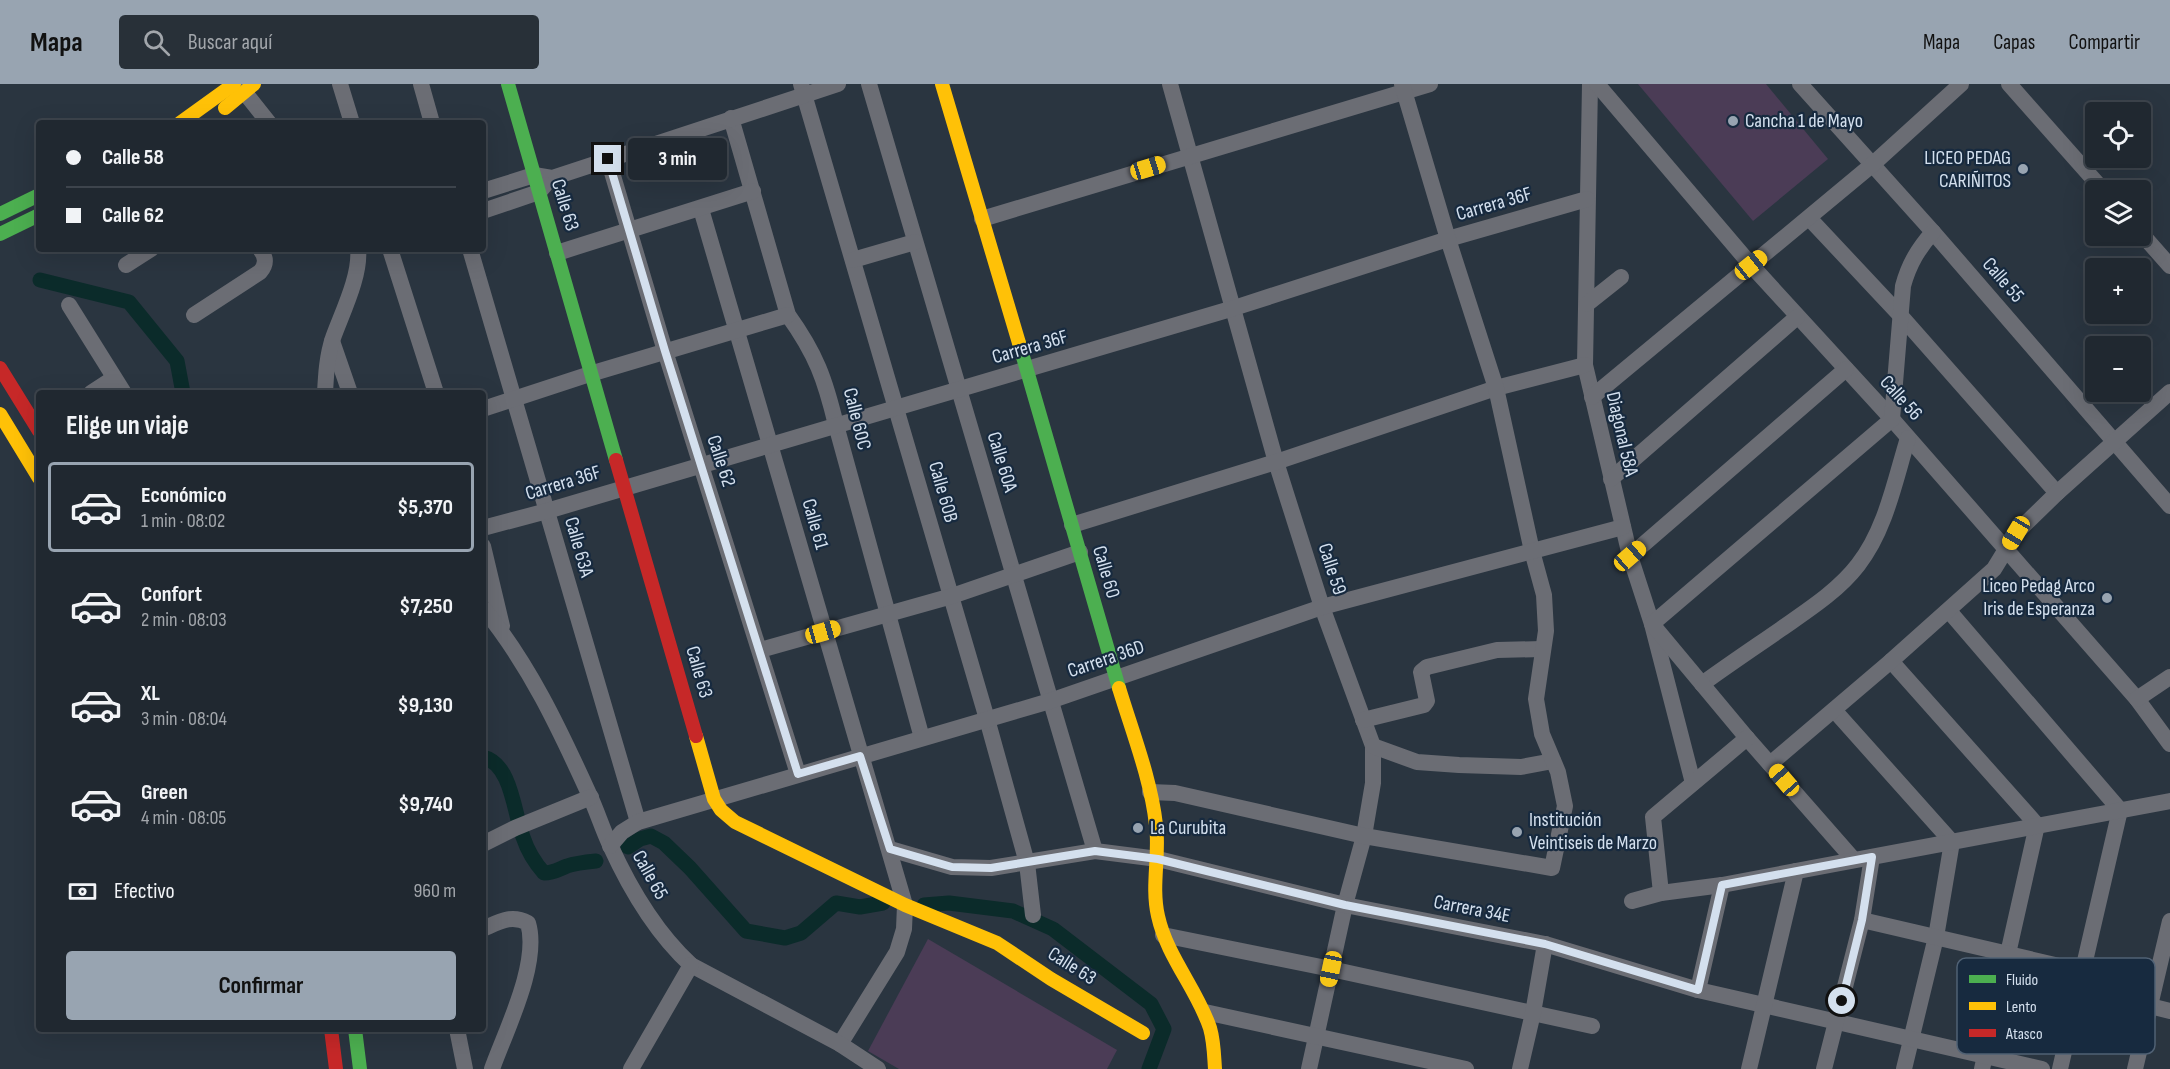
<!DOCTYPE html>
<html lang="es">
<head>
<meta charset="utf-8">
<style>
  body { margin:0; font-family:"Sofia Sans Condensed",sans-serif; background:#283038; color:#f1f3f6; height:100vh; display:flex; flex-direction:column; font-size:22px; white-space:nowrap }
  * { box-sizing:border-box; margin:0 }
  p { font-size:20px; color:#a2a6ab }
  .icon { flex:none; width:33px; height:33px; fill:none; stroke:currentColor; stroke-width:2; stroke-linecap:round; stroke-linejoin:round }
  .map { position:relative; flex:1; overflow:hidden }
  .sheet { position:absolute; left:36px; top:306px; width:450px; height:642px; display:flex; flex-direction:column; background:#202830; border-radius:6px; box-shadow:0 6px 24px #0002,0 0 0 2px #3d444c }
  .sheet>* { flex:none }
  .banner { position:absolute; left:36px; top:36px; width:450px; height:132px; border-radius:6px; box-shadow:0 6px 24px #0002,0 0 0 2px #3d444c; display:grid; align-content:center; height:132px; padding:0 30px; background:#202830 }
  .buttons { position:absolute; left:2085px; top:18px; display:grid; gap:12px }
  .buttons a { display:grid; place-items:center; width:66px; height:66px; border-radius:6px; background:#202830; box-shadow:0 6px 24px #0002,0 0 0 2px #3d444c; font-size:30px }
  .end { position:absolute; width:27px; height:27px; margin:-14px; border:8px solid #d4e0ee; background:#111; box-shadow:0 0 0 3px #111 }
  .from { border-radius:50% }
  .bubble { position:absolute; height:42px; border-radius:6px; background:#202830; box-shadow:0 6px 24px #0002,0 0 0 2px #3d444c; font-size:20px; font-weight:700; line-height:42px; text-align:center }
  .car { position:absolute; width:18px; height:36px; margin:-18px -9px; border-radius:8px; box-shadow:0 0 4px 2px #0007; background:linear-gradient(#f5c518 24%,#345 0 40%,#f5c518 0 76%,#345 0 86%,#f5c518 0) }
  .banner b { display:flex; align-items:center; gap:21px; height:57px; font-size:22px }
  .banner b+b { border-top:2px solid #3d444c }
  .banner i { width:15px; height:15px; background:#f1f3f6 }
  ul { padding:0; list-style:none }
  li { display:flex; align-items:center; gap:18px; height:90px; margin:0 12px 9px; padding:0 18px; border:3px solid transparent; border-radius:6px }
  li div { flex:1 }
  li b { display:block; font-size:22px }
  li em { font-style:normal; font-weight:700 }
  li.current { border-color:#98a4b1 }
  li>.icon { width:54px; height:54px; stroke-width:1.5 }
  h2 { padding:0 30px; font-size:27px; line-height:72px }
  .pay { display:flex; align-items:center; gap:15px; height:66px; padding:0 30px; font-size:22px }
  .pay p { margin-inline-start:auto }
  .action { display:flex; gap:12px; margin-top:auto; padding:12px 30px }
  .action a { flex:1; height:69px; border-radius:6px; background:#98a4b1; color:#111; font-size:24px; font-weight:700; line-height:69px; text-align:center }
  header { display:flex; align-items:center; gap:36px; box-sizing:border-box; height:84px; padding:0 30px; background:#98a4b1; color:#111 }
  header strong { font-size:28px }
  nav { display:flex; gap:33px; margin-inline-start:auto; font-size:21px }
  .search { width:420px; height:54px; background:#283038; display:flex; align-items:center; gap:15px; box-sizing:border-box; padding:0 21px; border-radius:6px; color:#a2a6ab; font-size:22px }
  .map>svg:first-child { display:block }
</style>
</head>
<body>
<header>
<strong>Mapa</strong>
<div class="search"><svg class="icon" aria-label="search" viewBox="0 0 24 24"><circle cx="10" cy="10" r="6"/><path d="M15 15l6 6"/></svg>Buscar aquí</div>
<nav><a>Mapa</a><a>Capas</a><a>Compartir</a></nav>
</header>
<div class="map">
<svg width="2170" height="985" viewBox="0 0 2170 985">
  <rect width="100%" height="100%" fill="#2a3540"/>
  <g fill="#4b3c56">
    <polygon points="1638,0 1766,0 1828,75 1753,137"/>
    <polygon points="928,855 1117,966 1107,985 899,985 868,967"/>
  </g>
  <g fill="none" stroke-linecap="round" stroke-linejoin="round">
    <g stroke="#0b2b2a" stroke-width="15">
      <polyline points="40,196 129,218 177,277 183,309"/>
      <path d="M483,673C512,680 514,730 523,753C527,765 535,779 544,789C554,789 557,786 567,782C576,779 586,778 596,777"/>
      <polyline points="628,763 640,755 651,752 664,759 690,784 746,847 785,854 801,849 836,819 860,823 883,819"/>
      <polyline points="924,821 949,819 1013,827 1053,845 1151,920 1164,945 1149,985"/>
    </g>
    <g stroke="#6b6d74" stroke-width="16">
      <polyline points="238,0 269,39"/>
      <polyline points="340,0 352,39"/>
      <polyline points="421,0 432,39"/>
      <polyline points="801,0 987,635 1027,779 1033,831"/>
      <polyline points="869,0 1095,767"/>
      <polyline points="1170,0 1276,378 1322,523 1373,662 1373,699 1364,752 1345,821 1309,985"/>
      <polyline points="1590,0 1585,281 1630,472 1652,540 1693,699"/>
      <polyline points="1597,0 1751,181 1892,335 2137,615 2170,660"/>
      <polyline points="1800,0 1933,148 2170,422"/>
      <polyline points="2009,0 2103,106"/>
      <path d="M731,34L788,231C816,270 825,295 836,341L922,654"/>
      <polyline points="608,75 665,267 798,690"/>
      <polyline points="483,107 534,91 552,94 838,0"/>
      <polyline points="701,125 905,821 904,845 897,868 840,960"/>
      <polyline points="483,127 539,108 545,101"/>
      <polyline points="1809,134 1900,231 2057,409"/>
      <polyline points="982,135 1430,0"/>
      <polyline points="2140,148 2170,182"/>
      <polyline points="390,165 436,309"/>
      <polyline points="470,165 638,738"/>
      <polyline points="557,169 753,107"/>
      <polyline points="853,176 915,158"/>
      <polyline points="126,181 151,165"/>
      <polyline points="1587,220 1621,193"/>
      <polyline points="69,221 124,309"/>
      <path d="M194,231L260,188C267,180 266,173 260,165"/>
      <polyline points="332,257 350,309"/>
      <polyline points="91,309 114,294"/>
      <path d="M325,309C326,290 327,272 333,254C342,229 361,191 358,165"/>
      <polyline points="1592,313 1873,80 1961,0"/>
      <polyline points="483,325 590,290 788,231"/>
      <polyline points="1611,395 1797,233"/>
      <polyline points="1072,441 1276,378 1496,304 1585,281"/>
      <polyline points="483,444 547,427 1234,224 1448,155 1587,115"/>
      <polyline points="483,462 502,542"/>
      <polyline points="1630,472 1846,285"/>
      <path d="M483,524C529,580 559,644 589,710C597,727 602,744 610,761C630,805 655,848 691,881L840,960L878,985"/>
      <polyline points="1949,527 2120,726 2060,985"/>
      <polyline points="760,566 952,512 1080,468"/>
      <polyline points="1891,577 2037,741 1982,985"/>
      <path d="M1702,600C1728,581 1755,563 1781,545C1808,526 1838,507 1858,481C1886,445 1895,396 1908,354"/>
      <polyline points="2137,615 2170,593"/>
      <polyline points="1834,626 1952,758 1936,853 1904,985"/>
      <polyline points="1363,636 1424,621 1427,617 1421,588 1427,583 1497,566 1542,565"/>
      <polyline points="1373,662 1417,678 1459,681 1521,683 1553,677"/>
      <polyline points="1770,680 1891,577 1994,485 2016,449 2057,409 2170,308"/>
      <polyline points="1150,708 1175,709 1364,752 1552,784 1565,722 1558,688 1542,650 1536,615 1546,547 1544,511 1532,467 1496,304 1448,155 1402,0"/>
      <polyline points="483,760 515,744 591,713"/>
      <polyline points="610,762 622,748 638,738 1050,617 1322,523 1623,443"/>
      <polyline points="890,765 952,783 991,784 1095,767 1158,775 1345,821 1545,860 1698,906 2042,985"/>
      <path d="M1854,776L1747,654L1652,540L1892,335L1903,202C1909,180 1918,165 1933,148"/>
      <polyline points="1661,809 1653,733 1747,654"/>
      <polyline points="1632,817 1661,809 1722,801 2170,717"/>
      <polyline points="1862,836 2154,904"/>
      <path d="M483,845C499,838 511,830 528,839C540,879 506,946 492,985"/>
      <polyline points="1163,851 1331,885 1592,942"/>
      <polyline points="1698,906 1722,801"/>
      <polyline points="2150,922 2170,927"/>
      <polyline points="1205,928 1466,985"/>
      <polyline points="457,945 465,985"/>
      <polyline points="631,985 691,881"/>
      <polyline points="1520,985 1533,929 1545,860"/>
      <polyline points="1749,985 1796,787"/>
      <polyline points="1824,985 1862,836 1872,773"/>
      <polyline points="2135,985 2170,837"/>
    </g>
    <g stroke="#4caf50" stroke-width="14">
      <polyline points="508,0 616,376"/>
      <polyline points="0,130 39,111"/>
      <polyline points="0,150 39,131"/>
      <polyline points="1019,259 1119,604"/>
      <polyline points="355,945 360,985"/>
    </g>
    <g stroke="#ffc107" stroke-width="14">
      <polyline points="942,0 1019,259"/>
      <polyline points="225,24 254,0"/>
      <polyline points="180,39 234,0"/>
      <polyline points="0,330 39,394"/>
      <path d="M1119,604C1132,647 1151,695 1156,741C1160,771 1151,802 1158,832C1167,873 1197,905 1210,944C1214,958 1214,971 1215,985"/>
      <polyline points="696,652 714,715 721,726 735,738 905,821 997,859 1051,895 1143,949"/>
    </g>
    <g stroke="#c62828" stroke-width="14">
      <polyline points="0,284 39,347"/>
      <polyline points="616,376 696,652"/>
      <polyline points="331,945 336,985"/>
    </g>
  </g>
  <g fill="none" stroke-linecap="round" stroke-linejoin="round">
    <polyline stroke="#d4e0ee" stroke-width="8" points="608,75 665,267 798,690 860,672 890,765 952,783 991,784 1095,767 1158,775 1345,821 1545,860 1698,906 1722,801 1872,773 1862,836 1842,917"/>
  </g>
  <g fill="#98a4b1" stroke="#172a3f" stroke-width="2">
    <circle cx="1733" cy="37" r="6"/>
    <circle cx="2023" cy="85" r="6"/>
    <circle cx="2107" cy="514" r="6"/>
    <circle cx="1138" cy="744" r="6"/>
    <circle cx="1517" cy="748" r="6"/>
  </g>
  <g text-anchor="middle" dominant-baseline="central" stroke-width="4.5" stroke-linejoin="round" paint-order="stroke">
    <g font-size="20" fill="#d4e0ee" stroke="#172a3f" text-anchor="start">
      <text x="1745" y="37">Cancha 1 de Mayo</text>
      <text x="2011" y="74" text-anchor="end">LICEO PEDAG<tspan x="2011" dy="23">CARIÑITOS</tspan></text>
      <text x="2095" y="502" text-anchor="end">Liceo Pedag Arco<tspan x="2095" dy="23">Iris de Esperanza</tspan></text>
      <text x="1529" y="736">Institución<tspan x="1529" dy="23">Veintiseis de Marzo</tspan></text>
      <text x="1150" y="744">La Curubita</text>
    </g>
    <g font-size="20" fill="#d4e0ee" stroke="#172a3f">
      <text transform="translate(1494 120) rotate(-16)">Carrera 36F</text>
      <text transform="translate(565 121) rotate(73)">Calle 63</text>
      <text transform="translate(2003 196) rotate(49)">Calle 55</text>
      <text transform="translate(1030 263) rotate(-16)">Carrera 36F</text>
      <text transform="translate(1901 314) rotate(48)">Calle 56</text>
      <text transform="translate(857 335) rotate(76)">Calle 60C</text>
      <text transform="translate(1622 350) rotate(77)">Diagonal 58A</text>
      <text transform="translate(721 377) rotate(72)">Calle 62</text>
      <text transform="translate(1002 378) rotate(73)">Calle 60A</text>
      <text transform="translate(563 399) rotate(-17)">Carrera 36F</text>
      <text transform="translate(943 408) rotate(74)">Calle 60B</text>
      <text transform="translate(815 440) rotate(74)">Calle 61</text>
      <text transform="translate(579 463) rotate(74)">Calle 63A</text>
      <text transform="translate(1332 485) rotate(72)">Calle 59</text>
      <text transform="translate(1106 488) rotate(74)">Calle 60</text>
      <text transform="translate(1106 575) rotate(-19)">Carrera 36D</text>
      <text transform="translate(699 588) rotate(74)">Calle 63</text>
      <text transform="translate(650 791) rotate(61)">Calle 65</text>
      <text transform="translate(1472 825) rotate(11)">Carrera 34E</text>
      <text transform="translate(1072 882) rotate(32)">Calle 63</text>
    </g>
  </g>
  <rect x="1957" y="874" width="198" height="96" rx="9" fill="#172a3f" stroke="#506174" stroke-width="1.5"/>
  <rect x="1969" y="891" width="27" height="8" fill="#4caf50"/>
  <rect x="1969" y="918" width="27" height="8" fill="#ffc107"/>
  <rect x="1969" y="945" width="27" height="8" fill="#c62828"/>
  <g font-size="16" fill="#d4e0ee">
    <text x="2006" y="901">Fluido</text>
    <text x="2006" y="928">Lento</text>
    <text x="2006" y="955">Atasco</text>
  </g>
</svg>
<div class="buttons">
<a><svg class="icon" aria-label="locate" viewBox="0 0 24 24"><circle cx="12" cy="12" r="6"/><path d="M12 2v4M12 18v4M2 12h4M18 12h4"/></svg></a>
<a><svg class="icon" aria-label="layers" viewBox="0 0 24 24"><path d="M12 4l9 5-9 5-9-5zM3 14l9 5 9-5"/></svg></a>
<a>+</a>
<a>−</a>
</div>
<i class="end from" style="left:1842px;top:917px"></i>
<i class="end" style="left:608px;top:75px"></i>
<div class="bubble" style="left:628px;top:54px;width:99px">3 min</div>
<i class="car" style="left:1148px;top:84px;rotate:73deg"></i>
<i class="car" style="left:1751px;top:181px;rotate:51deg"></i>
<i class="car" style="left:2016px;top:449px;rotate:211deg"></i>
<i class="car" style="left:1630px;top:472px;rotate:49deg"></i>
<i class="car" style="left:823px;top:548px;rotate:74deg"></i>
<i class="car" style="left:1784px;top:696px;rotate:319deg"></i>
<i class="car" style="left:1331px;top:885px;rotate:192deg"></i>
<div class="banner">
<b><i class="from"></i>Calle 58</b>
<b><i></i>Calle 62</b>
</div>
<section class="sheet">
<h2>Elige un viaje</h2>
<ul>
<li class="current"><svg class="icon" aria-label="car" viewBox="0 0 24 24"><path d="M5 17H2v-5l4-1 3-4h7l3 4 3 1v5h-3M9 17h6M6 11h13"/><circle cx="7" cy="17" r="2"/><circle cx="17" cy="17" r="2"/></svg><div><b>Económico</b><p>1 min · 08:02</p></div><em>$5,370</em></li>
<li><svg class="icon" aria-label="car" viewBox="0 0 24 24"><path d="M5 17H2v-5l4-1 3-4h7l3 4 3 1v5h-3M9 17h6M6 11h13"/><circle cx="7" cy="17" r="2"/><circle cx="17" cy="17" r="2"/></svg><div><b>Confort</b><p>2 min · 08:03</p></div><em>$7,250</em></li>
<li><svg class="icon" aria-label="car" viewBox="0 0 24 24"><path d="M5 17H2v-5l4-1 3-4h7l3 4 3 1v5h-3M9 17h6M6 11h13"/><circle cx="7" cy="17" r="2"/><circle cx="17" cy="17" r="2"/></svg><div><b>XL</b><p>3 min · 08:04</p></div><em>$9,130</em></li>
<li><svg class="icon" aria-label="car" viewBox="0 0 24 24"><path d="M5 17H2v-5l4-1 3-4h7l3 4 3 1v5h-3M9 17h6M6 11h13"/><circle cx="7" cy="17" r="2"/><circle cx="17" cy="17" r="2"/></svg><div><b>Green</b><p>4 min · 08:05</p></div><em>$9,740</em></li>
</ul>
<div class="pay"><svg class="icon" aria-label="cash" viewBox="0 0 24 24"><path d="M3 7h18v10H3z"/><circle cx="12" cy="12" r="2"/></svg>Efectivo<p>960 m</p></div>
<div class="action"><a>Confirmar</a></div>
</section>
</div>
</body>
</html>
